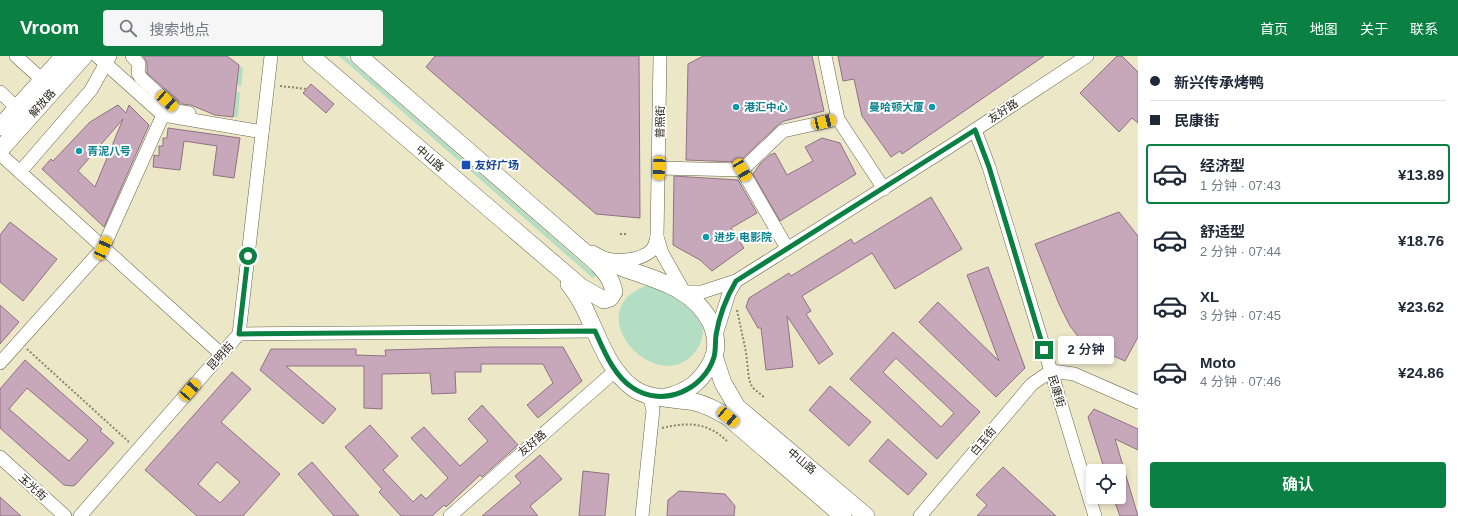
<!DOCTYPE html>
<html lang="zh">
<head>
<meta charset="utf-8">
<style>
  body { margin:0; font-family:Helvetica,"Noto Sans SC",sans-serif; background:#f6f6f7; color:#1f2937; height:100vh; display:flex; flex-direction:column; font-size:15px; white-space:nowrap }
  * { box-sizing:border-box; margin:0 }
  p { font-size:13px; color:#747a83 }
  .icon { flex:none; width:22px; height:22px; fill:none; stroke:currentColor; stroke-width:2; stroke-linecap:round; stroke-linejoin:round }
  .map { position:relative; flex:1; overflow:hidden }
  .side { display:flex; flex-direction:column; background:#fff; width:320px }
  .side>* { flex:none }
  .hud { display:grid; align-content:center; height:88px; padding:0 12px; background:#fff }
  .controls { position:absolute; left:1086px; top:408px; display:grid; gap:8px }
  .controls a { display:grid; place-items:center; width:40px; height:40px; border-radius:4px; background:#fff; box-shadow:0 2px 6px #0003; font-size:20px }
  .end { position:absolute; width:18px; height:18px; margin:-9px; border:5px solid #0b8043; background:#fff; box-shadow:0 0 0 2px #fff }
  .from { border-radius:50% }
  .bubble { position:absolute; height:28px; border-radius:4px; background:#fff; box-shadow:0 2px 6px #0003; font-size:13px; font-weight:600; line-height:28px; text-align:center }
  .car { position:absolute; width:12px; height:24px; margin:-12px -6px; border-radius:5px; box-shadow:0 0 3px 1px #0007; background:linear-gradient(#f5c518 24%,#345 0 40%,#f5c518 0 76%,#345 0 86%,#f5c518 0) }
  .hud b { display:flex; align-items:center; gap:14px; height:38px; font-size:15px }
  .hud b+b { border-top:1px solid #e0e1e3 }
  .hud i { width:10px; height:10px; background:#1f2937 }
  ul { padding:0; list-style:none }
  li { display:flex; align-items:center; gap:12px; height:60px; margin:0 8px 6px; padding:0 4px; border:2px solid transparent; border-radius:4px }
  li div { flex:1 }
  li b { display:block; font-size:15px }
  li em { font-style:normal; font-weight:600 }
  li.current { border-color:#0b8043 }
  li>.icon { width:36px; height:36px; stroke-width:1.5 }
  .button { display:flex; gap:8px; margin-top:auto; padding:8px 12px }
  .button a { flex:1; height:46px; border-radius:4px; background:#0b8043; color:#fff; font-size:16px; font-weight:600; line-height:46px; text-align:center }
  header { display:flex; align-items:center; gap:24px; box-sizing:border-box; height:56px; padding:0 20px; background:#0b8043; color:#fff }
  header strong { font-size:19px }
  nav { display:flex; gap:22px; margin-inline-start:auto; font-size:14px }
  .search { width:280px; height:36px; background:#f6f6f7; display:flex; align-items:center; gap:10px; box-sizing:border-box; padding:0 14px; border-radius:4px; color:#747a83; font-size:15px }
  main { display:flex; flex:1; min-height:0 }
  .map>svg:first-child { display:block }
</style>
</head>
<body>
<header>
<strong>Vroom</strong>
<div class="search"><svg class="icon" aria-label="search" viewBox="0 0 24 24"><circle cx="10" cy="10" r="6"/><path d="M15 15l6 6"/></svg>搜索地点</div>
<nav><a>首页</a><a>地图</a><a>关于</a><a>联系</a></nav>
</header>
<main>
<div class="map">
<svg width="1138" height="460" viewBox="0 0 1138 460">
  <rect width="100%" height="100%" fill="#ece7c6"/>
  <g fill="#b4dec4">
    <polygon points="339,0 345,0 596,219 593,222"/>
    <polygon points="239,9 243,13 241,30 237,29"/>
    <polygon points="236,36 240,36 238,61 233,61"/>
    <path d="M649,229C654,230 662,230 667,233C675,238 692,251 697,258C709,273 701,294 687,304C645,332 580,250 649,229Z"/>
  </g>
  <g fill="#c7a8bb" stroke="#8f7284" fill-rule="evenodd">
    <polygon points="143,0 227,0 239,9 233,61 215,59 191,49 182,48 147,17 147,6"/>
    <polygon points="435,0 639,0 640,162 596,158 426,11"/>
    <polygon points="703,0 812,0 824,55 784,65 778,69 739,106 686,104 688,8"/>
    <polygon points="838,0 1044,0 902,98 900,95 891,101 862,60 854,23 843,25"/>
    <polygon points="1117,0 1122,0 1138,16 1138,67 1132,62 1119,76 1080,37"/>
    <polygon points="311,28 334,48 326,57 303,37"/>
    <path d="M118,49L126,57L129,49L149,69L104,171L42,113L51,103L53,105L90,66ZM123,63L95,131L78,115Z"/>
    <polygon points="168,72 240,82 234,122 213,119 217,90 184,85 180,114 153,111 154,99 159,100 159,90 163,90 163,82 167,82"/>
    <polygon points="822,82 840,87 856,118 780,165 753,118 760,108 770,99 775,97 787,119 813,105 805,91"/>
    <polygon points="674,120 738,124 757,157 731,172 744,192 712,215 700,204 673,189"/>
    <polygon points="931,141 962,193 895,233 872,197 802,240 811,255 806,258 833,298 819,308 787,260 793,311 766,314 761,272 758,272 746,251 749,242 789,217 791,220 851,183 854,188"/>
    <polygon points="1119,156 1138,180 1138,281 1125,305 1083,287 1070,270 1059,248 1035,188"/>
    <polygon points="10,166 57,203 23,245 0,226 0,179"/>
    <polygon points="988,211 1025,312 996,341 919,266 938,246 999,305 967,219"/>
    <polygon points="0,249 19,266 0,288"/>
    <path d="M893,276L980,356L937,403L850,323ZM896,302L954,357L941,371L883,316Z"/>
    <polygon points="491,291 563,291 582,325 538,362 527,349 553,327 543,308 481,308 481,316 455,316 456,337 432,338 430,317 382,318 382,353 364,352 364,310 286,310 336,353 323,368 260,314 271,293 356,293 356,299 386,300 385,294"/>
    <path d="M25,304L102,373L100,375L114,387L75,429L72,430L64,429L0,372V333ZM27,332L88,384L69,405L9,353Z"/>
    <path d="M232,316L251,333L221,366L280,418L243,460H197L145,414ZM217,406L240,426L220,447L198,428Z"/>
    <polygon points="830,330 871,366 849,390 809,354"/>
    <polygon points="482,349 518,389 482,421 480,419 446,451 444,449 432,460 401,460 379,436 382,433 345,391 370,369 398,400 383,414 413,446 421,438 426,443 448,422 411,382 424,371 460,410 488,385 468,363"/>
    <polygon points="1094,353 1138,373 1138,394 1115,383 1138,460 1120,460 1113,441 1119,441 1119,415 1105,415 1088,361"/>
    <polygon points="888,383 927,418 908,439 869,405"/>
    <polygon points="540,399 562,423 530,450 538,460 482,460 521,427 515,420"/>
    <polygon points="312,406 359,460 334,460 298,418"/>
    <polygon points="1003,411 1056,460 977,460 987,449 976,439"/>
    <polygon points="583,415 609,418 605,460 579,460"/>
    <polygon points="679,435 725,438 735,450 734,460 667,460 668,444"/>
    <polygon points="0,441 21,460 0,460"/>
  </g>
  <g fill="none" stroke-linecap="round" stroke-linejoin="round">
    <defs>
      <g id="minor">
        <polyline points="16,0 48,29"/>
        <polyline points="97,0 163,59 262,76"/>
        <polyline points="132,0 139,8 138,17 141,22 177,55 189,57"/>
        <polyline points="660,0 657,181 662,197 684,236 702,236 736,225 949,91 1087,0"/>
        <polyline points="825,0 838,63 884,133"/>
        <polyline points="0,36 17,52"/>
        <polyline points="975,74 989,111 1095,460"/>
        <polyline points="0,98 221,298"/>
        <polyline points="659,112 742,114 783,75 838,63"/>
        <polyline points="742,114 787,192"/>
        <polyline points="20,116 91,34 110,0"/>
        <path d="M608,203C622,206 640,204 651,195C654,192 656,185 657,181"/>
        <polyline points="239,278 595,275"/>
        <polyline points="716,279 729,237 736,225"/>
        <polyline points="0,307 103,192 163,59"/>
        <polyline points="1051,315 1074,318 1138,346"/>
        <polyline points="0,401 65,460"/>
        <polyline points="80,460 239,278 271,0"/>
        <polyline points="450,460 615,315"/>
        <polyline points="642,460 653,354 649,339"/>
        <polyline points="920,460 1032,328 1051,315"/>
      </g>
      <g id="major">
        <path d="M311,0L581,231L604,244L610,242L614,236C612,223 605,216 597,207L359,0"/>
        <polyline points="0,71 64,0"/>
        <polyline points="0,94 84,0"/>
        <path d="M592,198C632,222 688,221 711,267C716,279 718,293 712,305C701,326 688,336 666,341"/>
        <path d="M569,228C595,259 599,307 633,332C649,344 675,342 695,346C707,349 718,355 728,361L843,460"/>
        <polyline points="714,300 723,327 737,351 866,460"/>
      </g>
    </defs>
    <use href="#minor" stroke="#696448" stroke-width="14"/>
    <use href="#major" stroke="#696448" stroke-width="18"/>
    <g stroke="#8a866f" stroke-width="2" stroke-dasharray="2 2" stroke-linecap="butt">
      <polyline points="280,30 307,33"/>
      <polyline points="620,178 627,178"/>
      <polyline points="737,254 746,296 749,323 752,331 765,342"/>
      <polyline points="27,293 129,386"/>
      <path d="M662,372C688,366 707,366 727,385"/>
    </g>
    <use href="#minor" stroke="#fff" stroke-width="13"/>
    <use href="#major" stroke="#fff" stroke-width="17"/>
  </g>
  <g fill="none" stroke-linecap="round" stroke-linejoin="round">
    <path stroke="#0b8043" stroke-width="5" d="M248,200L239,278L595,275C604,295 614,320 633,332C663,352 704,334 714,301C716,294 715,286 716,279C719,261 726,242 736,225L975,74L989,111L1044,294"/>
  </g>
  <g fill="#0f9aa8" stroke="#fff" stroke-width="1.5">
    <circle cx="736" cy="51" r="4"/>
    <circle cx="932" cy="51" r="4"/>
    <circle cx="79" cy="95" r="4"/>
    <circle cx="706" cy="181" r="4"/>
  </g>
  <rect fill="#1a4fb4" stroke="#fff" stroke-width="1.5" x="461" y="104" width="10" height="10" rx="2"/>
  <g text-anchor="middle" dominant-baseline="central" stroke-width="4" stroke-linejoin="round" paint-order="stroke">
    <g font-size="11" fill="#211f13" stroke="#fff">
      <text transform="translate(42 47) rotate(-48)">解放路</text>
      <text transform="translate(1003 55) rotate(-33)">友好路</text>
      <text transform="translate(660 66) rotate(-89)">普照街</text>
      <text transform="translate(430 102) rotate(41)">中山路</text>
      <text transform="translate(220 300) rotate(-48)">昆明街</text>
      <text transform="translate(1057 335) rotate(73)">民康街</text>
      <text transform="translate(983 385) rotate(-50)">白玉街</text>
      <text transform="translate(532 387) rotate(-41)">友好路</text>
      <text transform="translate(802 405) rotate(40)">中山路</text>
      <text transform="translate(33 431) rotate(42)">玉光街</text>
    </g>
    <g font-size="11" font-weight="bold" fill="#0d838f" stroke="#fff" text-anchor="start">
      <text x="744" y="51">港汇中心</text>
      <text x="924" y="51" text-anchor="end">曼哈顿大厦</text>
      <text x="87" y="95">青泥八号</text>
      <text x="714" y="181">进步 电影院</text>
    </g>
    <g font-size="11" font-weight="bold" fill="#164399" stroke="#fff" text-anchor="start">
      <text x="475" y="109">友好广场</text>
    </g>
  </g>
</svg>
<div class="controls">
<a><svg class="icon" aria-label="locate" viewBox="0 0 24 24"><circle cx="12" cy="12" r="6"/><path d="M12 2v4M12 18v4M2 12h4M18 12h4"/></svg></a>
</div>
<i class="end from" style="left:248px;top:200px"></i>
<i class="end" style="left:1044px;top:294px"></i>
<div class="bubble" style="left:1058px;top:280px;width:56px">2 分钟</div>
<i class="car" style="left:167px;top:45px;rotate:132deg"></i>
<i class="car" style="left:824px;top:66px;rotate:77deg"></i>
<i class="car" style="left:659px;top:112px;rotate:182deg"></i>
<i class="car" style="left:742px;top:114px;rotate:150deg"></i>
<i class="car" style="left:103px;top:192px;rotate:24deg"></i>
<i class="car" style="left:190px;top:334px;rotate:41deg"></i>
<i class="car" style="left:728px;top:361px;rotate:130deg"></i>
</div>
<section class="side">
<div class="hud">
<b><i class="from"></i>新兴传承烤鸭</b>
<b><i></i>民康街</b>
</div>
<ul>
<li class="current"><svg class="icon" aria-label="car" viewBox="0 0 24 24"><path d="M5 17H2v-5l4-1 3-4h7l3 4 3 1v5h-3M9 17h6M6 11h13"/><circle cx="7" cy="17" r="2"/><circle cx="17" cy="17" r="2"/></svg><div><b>经济型</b><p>1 分钟 · 07:43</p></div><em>¥13.89</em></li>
<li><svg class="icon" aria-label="car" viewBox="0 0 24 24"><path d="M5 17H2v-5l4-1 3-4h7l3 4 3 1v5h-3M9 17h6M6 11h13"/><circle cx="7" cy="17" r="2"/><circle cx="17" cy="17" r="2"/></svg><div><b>舒适型</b><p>2 分钟 · 07:44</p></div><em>¥18.76</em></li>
<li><svg class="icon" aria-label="car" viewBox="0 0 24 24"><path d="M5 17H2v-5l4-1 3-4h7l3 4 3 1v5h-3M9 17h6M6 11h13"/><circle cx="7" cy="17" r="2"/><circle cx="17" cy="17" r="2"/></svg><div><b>XL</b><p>3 分钟 · 07:45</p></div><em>¥23.62</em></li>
<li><svg class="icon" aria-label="car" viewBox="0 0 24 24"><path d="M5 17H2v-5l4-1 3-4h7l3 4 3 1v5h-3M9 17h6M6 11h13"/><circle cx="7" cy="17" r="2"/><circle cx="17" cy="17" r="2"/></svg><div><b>Moto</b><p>4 分钟 · 07:46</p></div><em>¥24.86</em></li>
</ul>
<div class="button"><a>确认</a></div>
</section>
</main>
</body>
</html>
